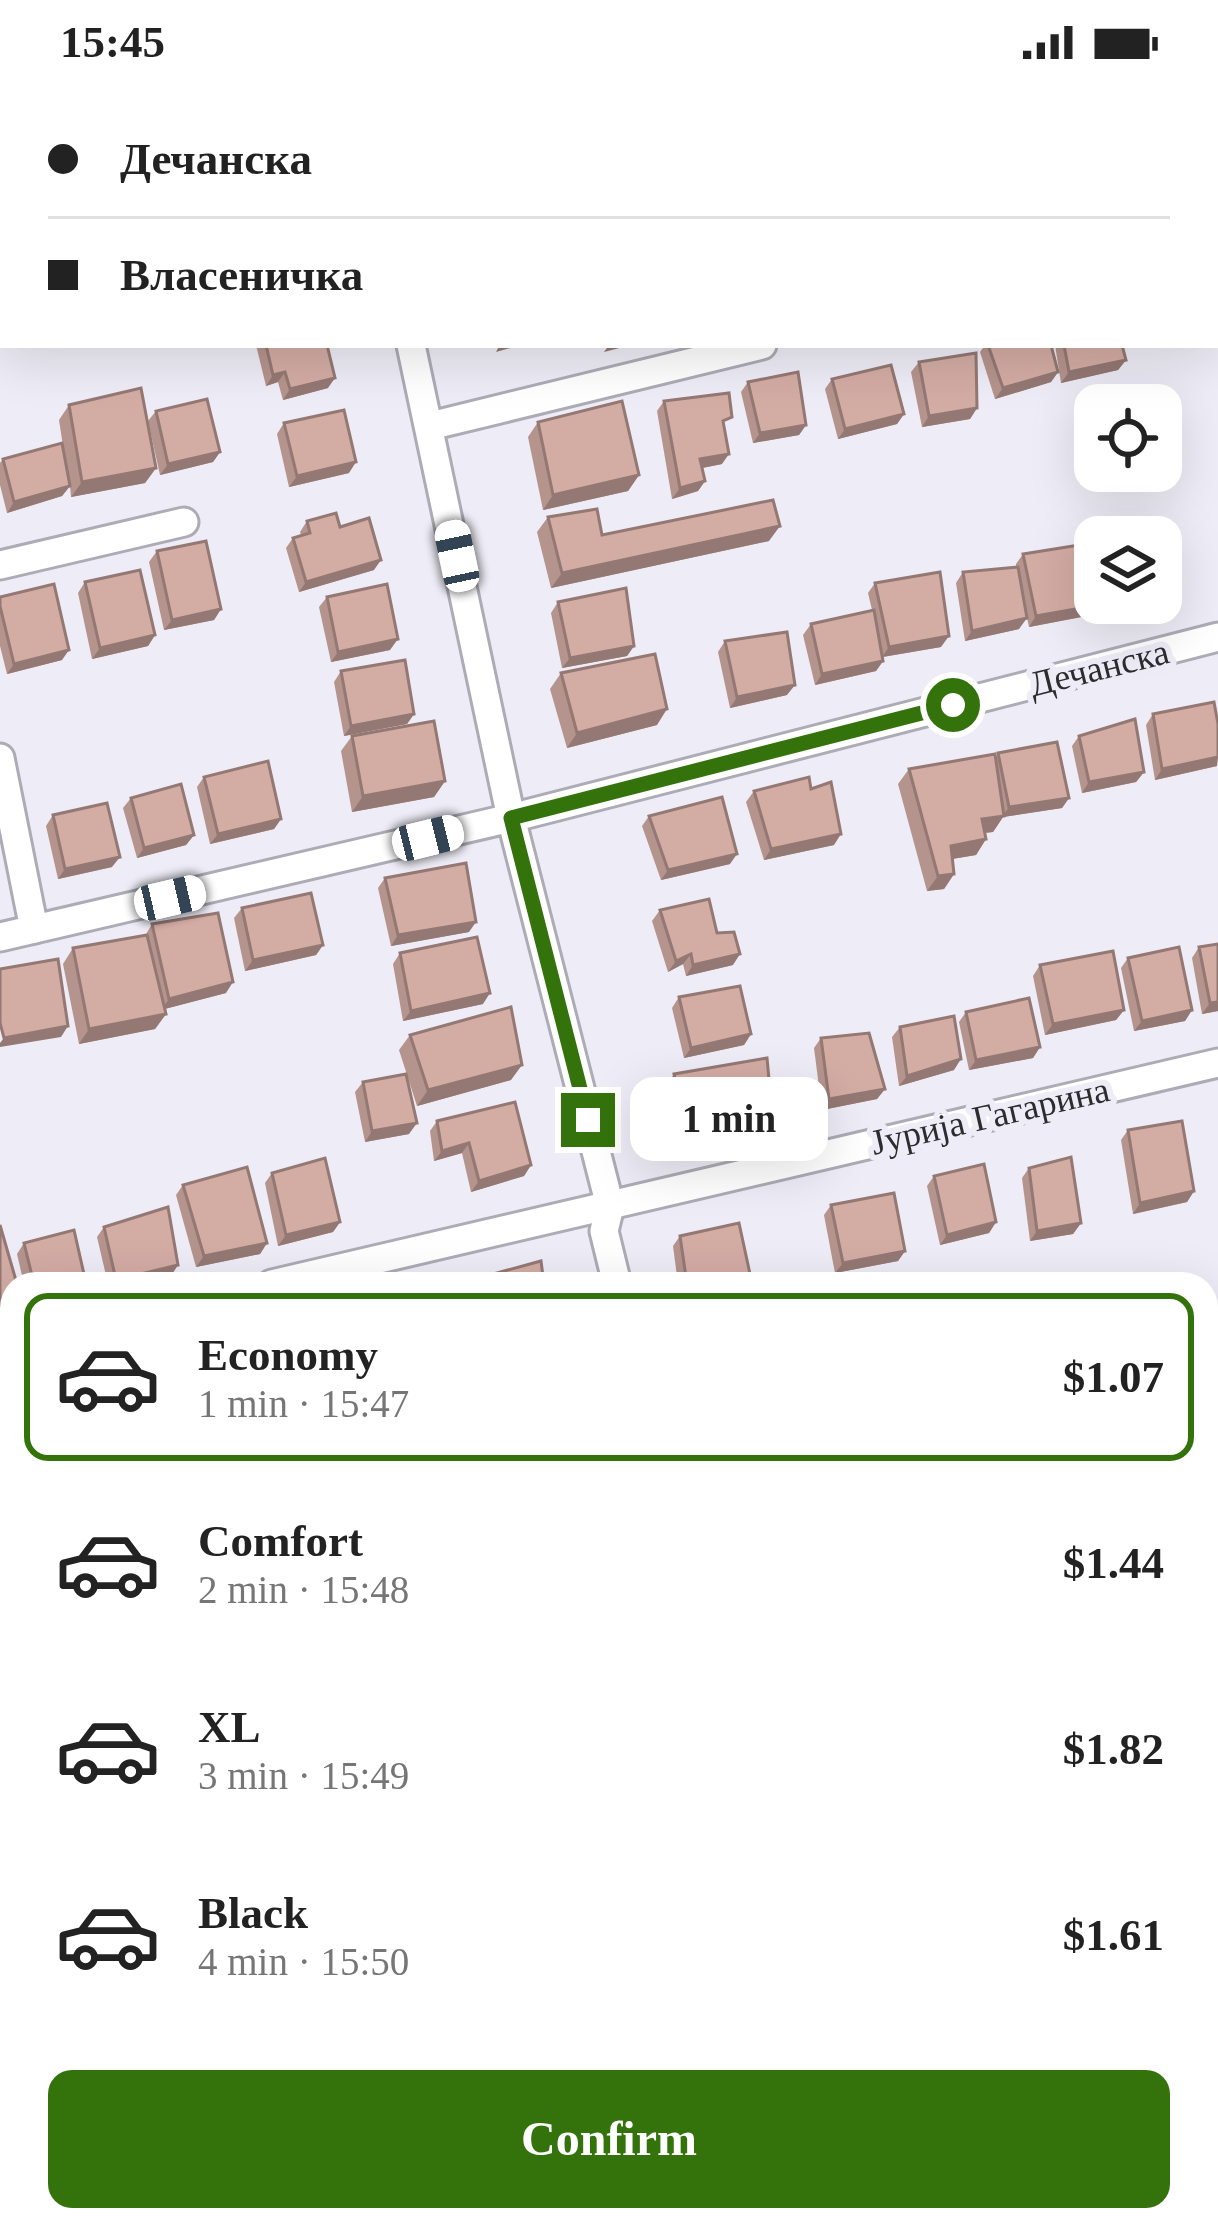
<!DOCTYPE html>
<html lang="en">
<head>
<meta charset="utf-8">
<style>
  body { margin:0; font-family:Georgia,serif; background:#f6f6f6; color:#222; height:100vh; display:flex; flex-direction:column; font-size:45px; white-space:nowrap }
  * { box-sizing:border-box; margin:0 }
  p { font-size:39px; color:#767676 }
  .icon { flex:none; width:66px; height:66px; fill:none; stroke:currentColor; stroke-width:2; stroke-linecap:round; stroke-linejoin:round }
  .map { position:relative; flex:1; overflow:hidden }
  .details { position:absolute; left:0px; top:1188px; width:1218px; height:960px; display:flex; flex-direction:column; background:#fff; border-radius:36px 36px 0 0; box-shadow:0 12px 48px #0002 }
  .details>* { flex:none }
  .hud { position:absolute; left:0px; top:0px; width:1218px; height:264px; box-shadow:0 12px 48px #0002; display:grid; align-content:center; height:264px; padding:0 48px; background:#fff }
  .tools { position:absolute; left:1074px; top:300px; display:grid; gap:24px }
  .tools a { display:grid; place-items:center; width:108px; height:108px; border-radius:24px; background:#fff; box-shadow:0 12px 48px #0002; font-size:60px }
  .end { position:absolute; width:54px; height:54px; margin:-27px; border:15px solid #34730b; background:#fff; box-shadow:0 0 0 6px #fff }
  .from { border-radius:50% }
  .bubble { position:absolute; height:84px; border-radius:24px; background:#fff; box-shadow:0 12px 48px #0002; font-size:39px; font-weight:700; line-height:84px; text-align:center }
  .car { position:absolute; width:36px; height:72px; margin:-36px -18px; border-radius:15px; box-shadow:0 0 9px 3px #0007; background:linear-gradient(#fff 24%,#345 0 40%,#fff 0 76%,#345 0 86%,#fff 0) }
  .hud b { display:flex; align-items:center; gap:42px; height:114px; font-size:45px }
  .hud b+b { border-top:3px solid #e0e0e0 }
  .hud i { width:30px; height:30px; background:#222 }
  ul { padding:21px 0 0; list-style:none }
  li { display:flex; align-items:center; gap:36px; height:168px; margin:0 24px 18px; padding:0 24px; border:6px solid transparent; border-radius:24px }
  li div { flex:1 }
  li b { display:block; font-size:45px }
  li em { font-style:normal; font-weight:700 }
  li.active { border-color:#34730b }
  li>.icon { width:108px; height:108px; stroke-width:1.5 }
  .action { display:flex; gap:24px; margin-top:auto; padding:24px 48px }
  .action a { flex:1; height:138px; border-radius:24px; background:#34730b; color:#fff; font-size:48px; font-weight:700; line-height:138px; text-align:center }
  .status { display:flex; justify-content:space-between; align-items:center; height:84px; padding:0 60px; background:#fff; direction:ltr }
  .status svg { height:33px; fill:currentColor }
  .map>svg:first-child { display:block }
</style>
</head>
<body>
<div class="status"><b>15:45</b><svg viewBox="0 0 49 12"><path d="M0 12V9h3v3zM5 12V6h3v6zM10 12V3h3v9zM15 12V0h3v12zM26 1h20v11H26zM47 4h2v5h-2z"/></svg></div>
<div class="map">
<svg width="1218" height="2148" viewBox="0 0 1218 2148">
  <rect width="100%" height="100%" fill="#eeecf6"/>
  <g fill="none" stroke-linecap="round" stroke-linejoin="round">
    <defs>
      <g id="street">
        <polyline points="349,0 350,3"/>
        <polyline points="0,90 3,89"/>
        <polyline points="1215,150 1218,150"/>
        <polyline points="411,261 511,734 610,1122 604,1147 617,1200"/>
        <polyline points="430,342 762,261"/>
        <polyline points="0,481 184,438"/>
        <polyline points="0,674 34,845"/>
        <polyline points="0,853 511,734 1218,553"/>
        <polyline points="272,1200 1218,979"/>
        <polyline points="0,1263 12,1260"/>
        <polyline points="1206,1418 1218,1415"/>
        <polyline points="0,1703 12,1700"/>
        <polyline points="1206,1872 1218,1869"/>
        <polyline points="0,2075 12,2072"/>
        <polyline points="838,2136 841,2148"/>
      </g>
    </defs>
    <use href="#street" stroke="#adabb5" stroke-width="33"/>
    <use href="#street" stroke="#fff" stroke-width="27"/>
  </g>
  <g fill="#b5948d">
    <polygon points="256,261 327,261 328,304 283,316 278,298 266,302"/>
    <polygon points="985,261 1051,261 1058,288 1051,298 995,315 980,268"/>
    <polygon points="1055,261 1122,261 1126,276 1118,286 1061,299"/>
    <polygon points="919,278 977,324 970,335 922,343 911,288"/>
    <polygon points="832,295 904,330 897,340 838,355 825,305"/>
    <polygon points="748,298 806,341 799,351 753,359 741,308"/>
    <polygon points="664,317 722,380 702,384 705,397 698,407 672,415 657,327"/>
    <polygon points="69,321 156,384 145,399 71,413 70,402 62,412 7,429 0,401 0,379 3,375 68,395 59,336"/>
    <polygon points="156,327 220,368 213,378 160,391 148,337"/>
    <polygon points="538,338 639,391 628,407 543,426 528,353"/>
    <polygon points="284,339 349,389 289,403 277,350"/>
    <polygon points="548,433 602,451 769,457 551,504 537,448"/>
    <polygon points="307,437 340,443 374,486 299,508 286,464 293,454 301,451 300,448"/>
    <polygon points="157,467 221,525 214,536 164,546 149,478"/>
    <polygon points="1023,470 1104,520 1097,530 1029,543 1026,529 1019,545 965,557 956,499 963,488 1016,483 1016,480"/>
    <polygon points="85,498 155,551 148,562 92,575 78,509"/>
    <polygon points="875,499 941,563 883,573 883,577 876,587 815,601 803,551 811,540 872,526 868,509"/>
    <polygon points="0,513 62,576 7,590 0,562"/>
    <polygon points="327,513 390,566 331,578 319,523"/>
    <polygon points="558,518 634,562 627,572 562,584 551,529"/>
    <polygon points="725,557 787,611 730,624 718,568"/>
    <polygon points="341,587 414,630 407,640 344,652 334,598"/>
    <polygon points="561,589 657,641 567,664 550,605"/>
    <polygon points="1153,630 1218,640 1217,682 1155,696 1146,641"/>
    <polygon points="352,652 445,697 434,713 352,728 341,667"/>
    <polygon points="1079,652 1144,688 1136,698 1082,709 1072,662"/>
    <polygon points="998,669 1069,714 1062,724 1003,733 993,748 985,749 986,755 976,771 952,775 954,790 944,805 927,807 898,700 909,685 996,674"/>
    <polygon points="204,693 281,735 274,745 210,760 197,703"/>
    <polygon points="811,705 834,761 764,776 746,718 754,707"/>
    <polygon points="131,714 194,751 186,761 137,774 123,724"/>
    <polygon points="53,731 112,783 58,795 46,742"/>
    <polygon points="649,732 730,780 661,796 642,742"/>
    <polygon points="385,794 469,848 391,862 378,804"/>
    <polygon points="242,824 323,861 316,871 245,887 234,834"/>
    <polygon points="660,826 717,849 733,881 686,892 683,880 668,888 652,837"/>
    <polygon points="152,840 226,909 164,925 166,930 155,945 79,960 63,880 73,864 145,852"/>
    <polygon points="1218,860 1218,927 1202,930 1192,874 1199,863"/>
    <polygon points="400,869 483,920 403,937 393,880"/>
    <polygon points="1128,874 1192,926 1185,937 1134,947 1121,884"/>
    <polygon points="1040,881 1124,926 1116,936 1045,951 1033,892"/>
    <polygon points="679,913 751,950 744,961 684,974 672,924"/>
    <polygon points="966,928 1040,963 1033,974 969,986 959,938"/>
    <polygon points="900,943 954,986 899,1002 892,953"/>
    <polygon points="410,951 511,996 417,1022 399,966"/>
    <polygon points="821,954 885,1005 877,1015 822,1026 814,964"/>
    <polygon points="674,990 764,1027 679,1053 667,1000"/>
    <polygon points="363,998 409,1050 365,1058 355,1008"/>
    <polygon points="437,1037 531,1081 524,1092 471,1108 462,1069 434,1077 430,1047"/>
    <polygon points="1128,1046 1194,1107 1187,1118 1133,1130 1121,1056"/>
    <polygon points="1029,1084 1081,1139 1073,1150 1030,1157 1022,1094"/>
    <polygon points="272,1089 340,1138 333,1148 278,1162 265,1099"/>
    <polygon points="934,1092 996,1138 989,1149 940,1161 927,1102"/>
    <polygon points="183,1101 267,1159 260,1170 196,1183 176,1111"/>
    <polygon points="831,1121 905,1167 898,1177 835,1189 824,1131"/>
    <polygon points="104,1143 171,1192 135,1200 108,1200 97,1153"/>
    <polygon points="680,1152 743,1200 678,1200 673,1162"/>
    <polygon points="24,1159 86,1200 24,1200 17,1170"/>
    <polygon points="1218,1472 1218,1577 1207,1581 1206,1474"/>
    <polygon points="1218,1930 1218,1983 1206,1984 1206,1933"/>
    <polygon points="12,1959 12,2011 5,1969"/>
    <polygon points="66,2136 170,2136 173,2148 68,2148"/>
    <polygon points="207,2136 262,2136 217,2148 210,2148"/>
    <polygon points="906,2136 972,2136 973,2139 966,2148 909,2148"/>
  </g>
  <g fill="#947873">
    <polygon points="749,0 787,0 778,3 739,3"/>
    <polygon points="500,261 521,261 496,268"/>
    <polygon points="609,261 631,261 604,268"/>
    <polygon points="1126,276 1118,286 1061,299 1069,288"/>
    <polygon points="285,288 278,298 266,302 273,291"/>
    <polygon points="1058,288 1051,298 995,315 1003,304"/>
    <polygon points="335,294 328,304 283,316 290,305"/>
    <polygon points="977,324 970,335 922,343 929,332"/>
    <polygon points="904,330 897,340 838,355 845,345"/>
    <polygon points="806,341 799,351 753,359 760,349"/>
    <polygon points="220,368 213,378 160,391 168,380"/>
    <polygon points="729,370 722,380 692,386 700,375"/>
    <polygon points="356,378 349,389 289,403 297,392"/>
    <polygon points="156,384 145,399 71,413 82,398"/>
    <polygon points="639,391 628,407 543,426 553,411"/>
    <polygon points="705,397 698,407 672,415 680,404"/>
    <polygon points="70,402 62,412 7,429 14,418"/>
    <polygon points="780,442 769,457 551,504 562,489"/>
    <polygon points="381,476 374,486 299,508 306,498"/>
    <polygon points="1180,504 1173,514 1161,517 1161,508"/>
    <polygon points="1121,519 1150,519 1116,526"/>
    <polygon points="1104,520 1097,530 1029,543 1036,532"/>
    <polygon points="221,525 214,536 164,546 172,536"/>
    <polygon points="1027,534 1019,545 965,557 972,547"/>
    <polygon points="155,551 148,562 92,575 100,564"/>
    <polygon points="949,552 941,563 882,573 889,563"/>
    <polygon points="398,555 390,566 331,578 338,568"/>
    <polygon points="634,562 627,572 562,584 570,574"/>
    <polygon points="69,566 62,576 7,590 14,580"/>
    <polygon points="883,577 876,587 815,601 822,590"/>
    <polygon points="795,601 787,611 730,624 737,613"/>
    <polygon points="667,625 657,641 567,664 577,649"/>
    <polygon points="414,630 407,640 344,652 351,642"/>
    <polygon points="1218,673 1217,682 1155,696 1162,685"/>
    <polygon points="1144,688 1136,698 1082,709 1089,698"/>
    <polygon points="445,697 434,713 352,728 363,712"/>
    <polygon points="1069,714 1062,724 1003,733 993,748 971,750 982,735 1002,733 1009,723"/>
    <polygon points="281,735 274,745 210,760 218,750"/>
    <polygon points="841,750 834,761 764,776 771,765"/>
    <polygon points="194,751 186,761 137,774 144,764"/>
    <polygon points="986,755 976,771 940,777 951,762"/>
    <polygon points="737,770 730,780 661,796 668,786"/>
    <polygon points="120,773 112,783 58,795 65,785"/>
    <polygon points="954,790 944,805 927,807 938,792"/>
    <polygon points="476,838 469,848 391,862 398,851"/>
    <polygon points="323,861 316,871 245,887 253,876"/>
    <polygon points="691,870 683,880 668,888 676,877"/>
    <polygon points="740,870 733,881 686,892 693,881"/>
    <polygon points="233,898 226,909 161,926 169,915"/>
    <polygon points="490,909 483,920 403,937 411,927"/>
    <polygon points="1218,918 1218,927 1202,930 1210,919"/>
    <polygon points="1124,926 1116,936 1045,951 1053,940"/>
    <polygon points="1192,926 1185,937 1134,947 1142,937"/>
    <polygon points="166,930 155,945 79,960 89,945"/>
    <polygon points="68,942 61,953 0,963 0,959 4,954"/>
    <polygon points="751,950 744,961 684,974 691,964"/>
    <polygon points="1040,963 1033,974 969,986 976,976"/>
    <polygon points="961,975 954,986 899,1002 907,992"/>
    <polygon points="522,981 511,996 417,1022 428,1006"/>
    <polygon points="885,1005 877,1015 822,1026 829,1015"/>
    <polygon points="771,1017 764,1027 679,1053 687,1042"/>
    <polygon points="417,1039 409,1050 365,1058 372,1047"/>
    <polygon points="469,1059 462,1069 434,1077 442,1067"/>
    <polygon points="531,1081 524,1092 471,1108 479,1097"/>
    <polygon points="1194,1107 1187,1118 1133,1130 1140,1119"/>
    <polygon points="340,1138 333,1148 278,1162 286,1151"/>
    <polygon points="996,1138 989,1149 940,1161 947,1151"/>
    <polygon points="1081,1139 1073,1150 1030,1157 1037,1147"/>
    <polygon points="267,1159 260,1170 196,1183 204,1172"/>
    <polygon points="905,1167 898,1177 835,1189 843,1179"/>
    <polygon points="178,1181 171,1192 135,1200 113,1200 116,1196"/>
    <polygon points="750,1190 743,1200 717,1200"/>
    <polygon points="12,1217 12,1226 0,1228 0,1219"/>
    <polygon points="1218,1328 1218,1337 1206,1339 1206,1330"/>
    <polygon points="12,1378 12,1386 0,1390 0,1382"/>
    <polygon points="1218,1569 1218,1577 1207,1581 1214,1570"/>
    <polygon points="12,1637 12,1647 0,1648 0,1638"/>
    <polygon points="1218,1798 1218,1807 1206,1810 1206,1801"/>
    <polygon points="12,1809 12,1823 0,1825 0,1815 3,1810"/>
    <polygon points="1218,1973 1218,1983 1206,1984 1213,1974"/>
    <polygon points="220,2136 262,2136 212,2148"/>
    <polygon points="973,2139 966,2148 937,2148"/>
  </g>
  <g fill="#d3aca4" stroke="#947873" stroke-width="3">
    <polygon points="0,0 23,0 24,3 3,3 3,41 0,42"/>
    <polygon points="48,0 114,0 115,3 48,3"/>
    <polygon points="444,0 495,0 481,3 444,3"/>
    <polygon points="1215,53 1218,53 1218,105 1215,106"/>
    <polygon points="0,133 2,133 3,137 3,205 0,206"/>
    <polygon points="266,261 327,261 335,294 290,305 285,288 273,291"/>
    <polygon points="988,261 1051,261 1058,288 1003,304"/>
    <polygon points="1064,261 1122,261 1126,276 1069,288"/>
    <polygon points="976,269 977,324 929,332 919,278"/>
    <polygon points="891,281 904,330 845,345 832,295"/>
    <polygon points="798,288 806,341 760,349 748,298"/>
    <polygon points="141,304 156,384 82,398 69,321"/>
    <polygon points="729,309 732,333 723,337 729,370 700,375 705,397 680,404 664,317"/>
    <polygon points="207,315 220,368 168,380 156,327"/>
    <polygon points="622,317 639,391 553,411 538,338"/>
    <polygon points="344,326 356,378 297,392 284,339"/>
    <polygon points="62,359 70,402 14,418 3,375"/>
    <polygon points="773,416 780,442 562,489 548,433 597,425 602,451"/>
    <polygon points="336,429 340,443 369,434 381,476 306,498 293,454 310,449 307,437"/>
    <polygon points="1175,448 1180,504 1161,508 1161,453 1138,453"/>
    <polygon points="206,457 221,525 172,536 157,467"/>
    <polygon points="1092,459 1095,474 1095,519 1104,520 1036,532 1023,470"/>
    <polygon points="1018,483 1027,534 972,547 963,488"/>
    <polygon points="140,486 155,551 100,564 85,498"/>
    <polygon points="940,488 949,552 889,563 875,499"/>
    <polygon points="54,500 69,566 14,580 0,522 0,513"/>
    <polygon points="387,500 398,555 338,568 327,513"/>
    <polygon points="626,504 634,562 570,574 558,518"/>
    <polygon points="874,526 883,577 822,590 811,540"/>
    <polygon points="787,548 795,601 737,613 725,557"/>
    <polygon points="655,570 667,625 577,649 561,589"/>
    <polygon points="405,576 414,630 351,642 341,587"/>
    <polygon points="1214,618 1218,640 1218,673 1162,685 1153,630"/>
    <polygon points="1135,635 1144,688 1089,698 1079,652"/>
    <polygon points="434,637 445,697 363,712 352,652"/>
    <polygon points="1057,658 1069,714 1009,723 998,669"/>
    <polygon points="995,670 1004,732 982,735 986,755 951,762 954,790 938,792 909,685"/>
    <polygon points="268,677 281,735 218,750 204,693"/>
    <polygon points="809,693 811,705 831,698 841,750 771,765 754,707"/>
    <polygon points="181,700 194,751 144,764 131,714"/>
    <polygon points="722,713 737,770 668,786 649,732"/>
    <polygon points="107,719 120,773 65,785 53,731"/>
    <polygon points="466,779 476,838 398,851 385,794"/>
    <polygon points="311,809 323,861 253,876 242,824"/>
    <polygon points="709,815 717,849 734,848 740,870 693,881 691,870 676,877 660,826"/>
    <polygon points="218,829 233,898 169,915 152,840"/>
    <polygon points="147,851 166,930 89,945 73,864"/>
    <polygon points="477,853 490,909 411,927 400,869"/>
    <polygon points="1218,860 1218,918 1210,919 1199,863"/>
    <polygon points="1179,863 1192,926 1142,937 1128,874"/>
    <polygon points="1113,867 1124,926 1053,940 1040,881"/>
    <polygon points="58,875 68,942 4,954 0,939 0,885"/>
    <polygon points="740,902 751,950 691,964 679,913"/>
    <polygon points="1029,914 1040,963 976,976 966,928"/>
    <polygon points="511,923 522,981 428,1006 410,951"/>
    <polygon points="954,932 961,975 907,992 900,943"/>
    <polygon points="869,949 885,1005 829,1015 821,954"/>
    <polygon points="767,974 771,1017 687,1042 674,990"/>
    <polygon points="406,990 417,1039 372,1047 363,998"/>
    <polygon points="515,1018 531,1081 479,1097 469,1059 442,1067 437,1037"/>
    <polygon points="1182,1037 1194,1107 1140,1119 1128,1046"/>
    <polygon points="1071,1073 1081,1139 1037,1147 1029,1084"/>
    <polygon points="325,1074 340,1138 286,1151 272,1089"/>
    <polygon points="984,1080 996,1138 947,1151 934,1092"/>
    <polygon points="247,1083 267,1159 204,1172 183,1101"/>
    <polygon points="894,1109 905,1167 843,1179 831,1121"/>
    <polygon points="168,1123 178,1181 116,1196 104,1143"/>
    <polygon points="739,1139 750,1190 717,1200 687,1200 680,1152"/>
    <polygon points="0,1141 17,1200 12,1200 12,1217 0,1219"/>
    <polygon points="74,1146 86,1199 34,1200 24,1159"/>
    <polygon points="541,1177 544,1200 472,1200 471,1196"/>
    <polygon points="1218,1273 1218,1328 1206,1330 1206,1275"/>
    <polygon points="12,1314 12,1378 0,1382 0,1317"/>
    <polygon points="1218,1472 1218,1569 1214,1570 1206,1524 1206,1474"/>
    <polygon points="10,1562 12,1575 12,1637 0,1638 0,1563"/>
    <polygon points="1218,1727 1218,1798 1206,1801 1206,1728"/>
    <polygon points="12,1758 12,1809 3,1810 0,1795 0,1760"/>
    <polygon points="1218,1930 1218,1973 1213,1974 1206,1933"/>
    <polygon points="80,2136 170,2136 173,2148 82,2148"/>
    <polygon points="916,2136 972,2136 973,2139 937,2148 919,2148"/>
    <polygon points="761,2138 763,2148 721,2148"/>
  </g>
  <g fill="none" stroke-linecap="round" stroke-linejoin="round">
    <polyline stroke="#34730b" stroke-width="15" points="588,1036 511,734 953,621"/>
  </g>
  <g text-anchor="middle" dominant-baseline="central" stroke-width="12" stroke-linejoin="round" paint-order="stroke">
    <g font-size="36" fill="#2c2c2f" stroke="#eeecf6">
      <text transform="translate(1099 584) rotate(-14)">Дечанска</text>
      <text transform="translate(990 1032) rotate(-13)">Јурија Гагарина</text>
    </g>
  </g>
</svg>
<div class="tools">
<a><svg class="icon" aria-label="locate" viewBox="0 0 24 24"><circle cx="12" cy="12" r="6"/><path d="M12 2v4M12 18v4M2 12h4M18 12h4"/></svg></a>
<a><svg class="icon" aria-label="layers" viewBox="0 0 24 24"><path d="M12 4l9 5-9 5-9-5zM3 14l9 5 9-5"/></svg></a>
</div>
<i class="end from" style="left:953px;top:621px"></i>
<i class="end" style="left:588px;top:1036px"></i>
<div class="bubble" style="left:630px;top:993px;width:198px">1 min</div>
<i class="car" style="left:457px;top:472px;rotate:348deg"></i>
<i class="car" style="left:428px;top:754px;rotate:76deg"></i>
<i class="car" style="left:170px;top:814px;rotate:77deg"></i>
<div class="hud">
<b><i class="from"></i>Дечанска</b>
<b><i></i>Власеничка</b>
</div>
<section class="details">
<ul>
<li class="active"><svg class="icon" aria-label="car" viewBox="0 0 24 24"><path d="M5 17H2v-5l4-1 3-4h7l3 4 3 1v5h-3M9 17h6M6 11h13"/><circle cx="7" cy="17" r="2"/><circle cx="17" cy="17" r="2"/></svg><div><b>Economy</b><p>1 min · 15:47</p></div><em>$1.07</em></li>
<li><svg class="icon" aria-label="car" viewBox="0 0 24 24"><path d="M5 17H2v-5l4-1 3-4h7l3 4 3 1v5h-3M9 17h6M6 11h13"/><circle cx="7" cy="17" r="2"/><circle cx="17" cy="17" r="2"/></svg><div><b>Comfort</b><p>2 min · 15:48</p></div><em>$1.44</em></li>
<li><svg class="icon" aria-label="car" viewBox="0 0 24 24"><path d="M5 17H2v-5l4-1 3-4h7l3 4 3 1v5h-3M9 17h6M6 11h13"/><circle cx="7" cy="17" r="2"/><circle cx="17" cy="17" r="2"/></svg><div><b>XL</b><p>3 min · 15:49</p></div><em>$1.82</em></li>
<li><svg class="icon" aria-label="car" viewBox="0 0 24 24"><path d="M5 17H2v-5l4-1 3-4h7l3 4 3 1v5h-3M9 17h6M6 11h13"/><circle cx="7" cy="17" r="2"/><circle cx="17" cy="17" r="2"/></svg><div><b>Black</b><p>4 min · 15:50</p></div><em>$1.61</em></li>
</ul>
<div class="action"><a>Confirm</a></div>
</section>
</div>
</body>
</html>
